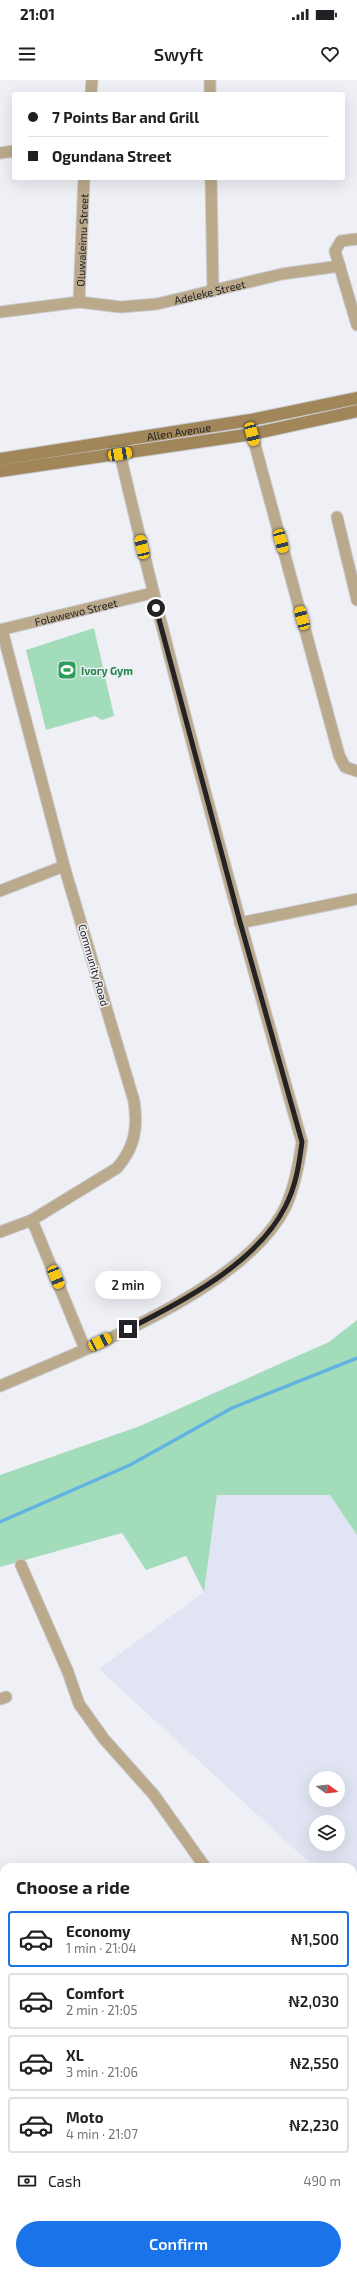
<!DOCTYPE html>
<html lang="en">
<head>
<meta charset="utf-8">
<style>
  body { margin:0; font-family:"Exo 2",sans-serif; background:#f2f2f2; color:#202124; height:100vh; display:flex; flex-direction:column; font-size:15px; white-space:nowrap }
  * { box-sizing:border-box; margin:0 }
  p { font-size:13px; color:#757577 }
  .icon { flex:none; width:22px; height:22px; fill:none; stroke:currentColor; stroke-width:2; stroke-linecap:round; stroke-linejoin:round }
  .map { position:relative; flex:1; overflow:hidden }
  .side { position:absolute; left:0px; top:1783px; width:357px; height:412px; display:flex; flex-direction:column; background:#fff; border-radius:12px 12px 0 0; box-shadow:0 4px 16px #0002 }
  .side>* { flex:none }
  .banner { position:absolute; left:12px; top:12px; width:333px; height:88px; border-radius:4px; box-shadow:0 4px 16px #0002; display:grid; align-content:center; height:88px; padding:0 16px; background:#fff }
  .needle { width:26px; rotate:105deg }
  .controls { position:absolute; left:309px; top:1691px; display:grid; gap:8px }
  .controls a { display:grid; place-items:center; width:36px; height:36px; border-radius:50%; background:#fff; box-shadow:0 4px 16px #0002; font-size:20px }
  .end { position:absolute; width:18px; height:18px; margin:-9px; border:5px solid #232325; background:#fff; box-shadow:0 0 0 2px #fff }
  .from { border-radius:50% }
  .bubble { position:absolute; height:28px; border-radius:14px; background:#fff; box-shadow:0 4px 16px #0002; font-size:13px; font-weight:600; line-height:28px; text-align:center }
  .car { position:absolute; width:12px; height:24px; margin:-12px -6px; border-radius:5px; box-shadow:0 0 3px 1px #0007; background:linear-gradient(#f5c518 24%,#345 0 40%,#f5c518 0 76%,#345 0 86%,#f5c518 0) }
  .banner b { display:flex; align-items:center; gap:14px; height:38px; font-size:15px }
  .banner b+b { border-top:1px solid #e0e0e0 }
  .banner i { width:10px; height:10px; background:#202124 }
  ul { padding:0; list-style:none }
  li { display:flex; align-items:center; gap:12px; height:56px; margin:0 8px 6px; padding:0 8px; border:2px solid #e0e0e0; border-radius:4px }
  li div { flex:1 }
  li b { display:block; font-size:15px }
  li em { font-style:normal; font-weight:600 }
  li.current { border-color:#1a73e8 }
  li>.icon { width:36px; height:36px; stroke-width:1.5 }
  h2 { padding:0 16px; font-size:18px; line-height:48px }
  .pay { display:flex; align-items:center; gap:10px; height:44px; padding:0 16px; font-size:15px }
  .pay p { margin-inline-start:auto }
  .cta { display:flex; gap:8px; margin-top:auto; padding:8px 16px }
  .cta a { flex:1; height:46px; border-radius:24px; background:#1a73e8; color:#fff; font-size:16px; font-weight:600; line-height:46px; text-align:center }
  .status { display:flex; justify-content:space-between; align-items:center; height:28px; padding:0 20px; background:#fff; direction:ltr }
  .status svg { height:11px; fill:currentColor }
  header { display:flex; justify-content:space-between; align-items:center; height:52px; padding:0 16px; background:#fff; font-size:18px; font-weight:600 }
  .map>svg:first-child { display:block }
</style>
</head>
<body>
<div class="status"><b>21:01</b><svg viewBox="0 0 49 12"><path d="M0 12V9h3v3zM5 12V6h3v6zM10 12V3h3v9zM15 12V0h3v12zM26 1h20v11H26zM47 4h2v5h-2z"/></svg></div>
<header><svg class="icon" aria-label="menu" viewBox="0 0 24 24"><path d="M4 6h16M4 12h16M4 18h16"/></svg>Swyft<svg class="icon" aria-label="heart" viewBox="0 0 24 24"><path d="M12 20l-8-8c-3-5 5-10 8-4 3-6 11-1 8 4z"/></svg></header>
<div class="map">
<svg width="357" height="2195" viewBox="0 0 357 2195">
  <rect width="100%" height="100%" fill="#eff0f6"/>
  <g fill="#e1e4f2" fill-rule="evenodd">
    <path d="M217,1415H331L357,1455V1827L353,1823V1787H314L99,1589L204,1512ZM316,1698H338V1720H316ZM316,1742H338V1764H316Z"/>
    <polygon points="357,2019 357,2195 302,2195 300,2191 353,2191 353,2021"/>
  </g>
  <g fill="#a3dcba">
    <polygon points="94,548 114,636 102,640 95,636 46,650 26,570"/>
    <polygon points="357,1240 357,1455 330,1415 217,1415 204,1512 186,1476 146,1490 122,1453 0,1487 0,1395 140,1346 329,1262"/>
  </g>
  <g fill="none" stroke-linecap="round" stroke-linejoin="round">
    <polyline stroke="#61b4e1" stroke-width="3.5" points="0,1442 130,1385 232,1328 357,1278"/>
    <defs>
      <g id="street">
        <polyline points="210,0 210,14"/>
        <polyline points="91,14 92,0"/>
        <polyline points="0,73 14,71"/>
        <polyline points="211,98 213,211"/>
        <polyline points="357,159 341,161 335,171 357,245"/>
        <path id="s1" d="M79,222L84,98"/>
        <path id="s2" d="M0,232L79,222L121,227L157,224L282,194L340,186"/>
        <polyline points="252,354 339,675 345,687 357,691"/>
        <polyline points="337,437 357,520"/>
        <path id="s3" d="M0,550L152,513"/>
        <polyline points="0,811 64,786"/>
        <polyline points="240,843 357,819"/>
        <polyline points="32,1140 85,1269"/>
        <path d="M0,1152L32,1140L117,1088C135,1067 138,1048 134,1021L64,786L2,550"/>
        <path d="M0,1306C81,1271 246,1209 286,1126C295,1105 299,1085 302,1062C237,834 174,605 120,374"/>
        <polyline points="21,1485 68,1592 79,1624 104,1659 154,1715 205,1787"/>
        <polyline points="0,1619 6,1617"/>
        <polyline points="0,1840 2,1863 0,1865"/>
        <polyline points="353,1908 357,1911"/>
        <polyline points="353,1950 357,1948"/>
        <polyline points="0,2137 4,2167"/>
        <polyline points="0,2183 4,2188"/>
      </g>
      <g id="secondary">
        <path id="s4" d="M0,379L251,340L357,318"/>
        <polyline points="0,391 252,354 357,331"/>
      </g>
    </defs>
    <use href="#street" stroke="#cacbd0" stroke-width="13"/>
    <use href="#secondary" stroke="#cacbd0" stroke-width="14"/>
    <use href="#street" stroke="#bba98b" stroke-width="11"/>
    <use href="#secondary" stroke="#a08658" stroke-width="12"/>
  </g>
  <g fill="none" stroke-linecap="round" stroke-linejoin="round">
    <path stroke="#232325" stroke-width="5" d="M128,1249C182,1222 257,1183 285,1127C296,1106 299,1085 302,1062L240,842L156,528"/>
  </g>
  <defs>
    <symbol id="stadium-square" viewBox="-11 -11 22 22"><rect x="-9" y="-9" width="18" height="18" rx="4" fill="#2e9e5b" stroke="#eff0f6"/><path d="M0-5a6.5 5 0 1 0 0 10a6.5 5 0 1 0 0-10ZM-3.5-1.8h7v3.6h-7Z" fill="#fff"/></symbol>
  </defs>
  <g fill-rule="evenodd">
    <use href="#stadium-square" x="56" y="579" width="22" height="22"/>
  </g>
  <g text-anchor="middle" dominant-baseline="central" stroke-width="3" stroke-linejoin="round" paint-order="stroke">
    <g font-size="11" fill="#232325" stroke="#eff0f6">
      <text stroke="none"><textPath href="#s1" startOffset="62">Oluwaleimu Street</textPath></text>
      <text stroke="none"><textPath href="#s2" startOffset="212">Adeleke Street</textPath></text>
      <text stroke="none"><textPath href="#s4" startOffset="181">Allen Avenue</textPath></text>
      <text stroke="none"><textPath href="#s3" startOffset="78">Folawewo Street</textPath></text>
      <text transform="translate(94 885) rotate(74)">Community Road</text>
    </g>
    <g font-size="11" font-weight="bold" fill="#27864d" stroke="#eff0f6" text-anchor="start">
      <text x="81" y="590">Ivory Gym</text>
    </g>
  </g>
</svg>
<div class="controls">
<a><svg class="needle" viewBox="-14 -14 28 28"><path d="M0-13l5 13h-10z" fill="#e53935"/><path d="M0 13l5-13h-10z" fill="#757577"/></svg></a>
<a><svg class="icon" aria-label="layers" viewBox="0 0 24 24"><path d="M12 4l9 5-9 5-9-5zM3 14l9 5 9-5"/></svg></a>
</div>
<i class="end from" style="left:156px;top:528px"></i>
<i class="end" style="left:128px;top:1249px"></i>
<div class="bubble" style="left:95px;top:1191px;width:66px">2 min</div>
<i class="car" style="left:252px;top:354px;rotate:165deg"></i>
<i class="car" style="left:120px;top:374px;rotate:81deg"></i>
<i class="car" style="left:281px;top:461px;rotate:165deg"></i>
<i class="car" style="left:142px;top:467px;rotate:347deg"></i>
<i class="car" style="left:302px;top:538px;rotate:345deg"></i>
<i class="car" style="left:56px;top:1197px;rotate:158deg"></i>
<i class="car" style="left:100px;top:1262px;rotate:64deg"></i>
<div class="banner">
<b><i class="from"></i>7 Points Bar and Grill</b>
<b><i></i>Ogundana Street</b>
</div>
<section class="side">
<h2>Choose a ride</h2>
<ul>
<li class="current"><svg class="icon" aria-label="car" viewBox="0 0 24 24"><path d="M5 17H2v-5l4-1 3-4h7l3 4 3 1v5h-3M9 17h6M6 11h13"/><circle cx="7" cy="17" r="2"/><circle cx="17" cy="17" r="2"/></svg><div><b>Economy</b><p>1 min · 21:04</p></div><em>₦1,500</em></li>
<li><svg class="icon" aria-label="car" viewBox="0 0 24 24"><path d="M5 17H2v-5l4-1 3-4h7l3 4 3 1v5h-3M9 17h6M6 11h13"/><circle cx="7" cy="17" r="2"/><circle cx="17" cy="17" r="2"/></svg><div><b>Comfort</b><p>2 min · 21:05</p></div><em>₦2,030</em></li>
<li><svg class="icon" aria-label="car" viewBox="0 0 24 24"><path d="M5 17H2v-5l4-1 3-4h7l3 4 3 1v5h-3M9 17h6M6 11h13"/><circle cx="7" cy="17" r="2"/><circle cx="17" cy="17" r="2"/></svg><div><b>XL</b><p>3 min · 21:06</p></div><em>₦2,550</em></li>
<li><svg class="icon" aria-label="car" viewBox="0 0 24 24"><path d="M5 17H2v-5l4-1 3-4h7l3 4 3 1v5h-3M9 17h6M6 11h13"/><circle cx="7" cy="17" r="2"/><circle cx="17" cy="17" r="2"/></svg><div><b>Moto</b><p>4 min · 21:07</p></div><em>₦2,230</em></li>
</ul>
<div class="pay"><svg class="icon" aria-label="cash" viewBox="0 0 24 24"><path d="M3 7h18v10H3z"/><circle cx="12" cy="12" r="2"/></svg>Cash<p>490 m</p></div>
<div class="cta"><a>Confirm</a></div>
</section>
</div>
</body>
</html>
